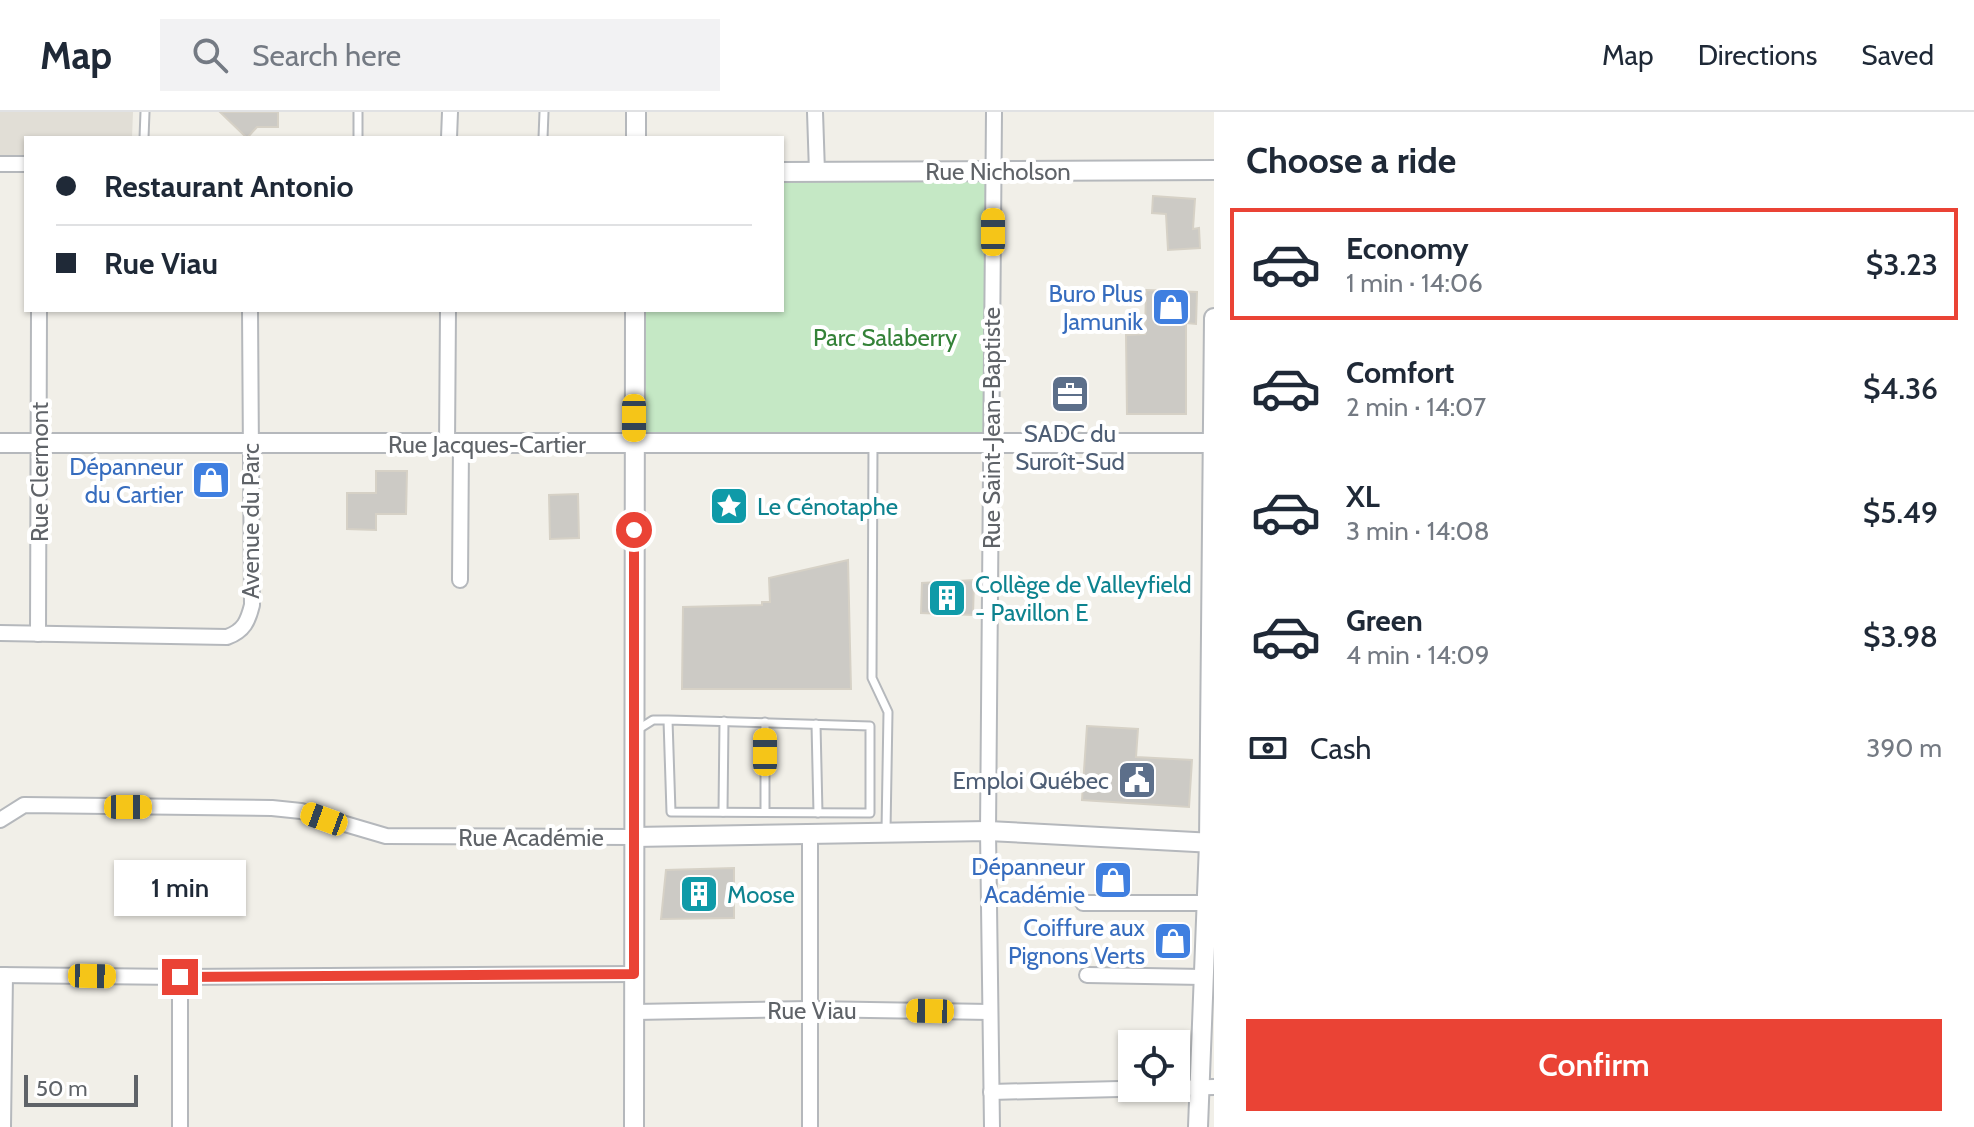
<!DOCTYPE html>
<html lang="en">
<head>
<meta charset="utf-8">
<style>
  body { margin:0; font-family:Cabin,sans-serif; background:#f2f2f3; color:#1f2937; height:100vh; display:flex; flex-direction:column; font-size:30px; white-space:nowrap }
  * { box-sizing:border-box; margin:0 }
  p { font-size:26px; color:#747a83 }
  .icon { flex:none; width:44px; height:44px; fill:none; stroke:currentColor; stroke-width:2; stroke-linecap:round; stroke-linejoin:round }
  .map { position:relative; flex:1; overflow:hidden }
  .drawer { display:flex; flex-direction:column; background:#fff; width:760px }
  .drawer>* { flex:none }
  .guide { position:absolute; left:24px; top:24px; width:760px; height:176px; border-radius:0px; box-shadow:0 2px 6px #0004; display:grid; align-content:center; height:176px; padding:0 32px; background:#fff }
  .buttons { position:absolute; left:1118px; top:918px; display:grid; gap:16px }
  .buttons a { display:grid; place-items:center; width:72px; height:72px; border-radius:0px; background:#fff; box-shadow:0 2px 6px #0004; font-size:40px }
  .scale { position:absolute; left:24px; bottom:20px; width:114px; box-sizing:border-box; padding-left:8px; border:4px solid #5f6368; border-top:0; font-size:22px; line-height:28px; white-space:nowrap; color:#5f6368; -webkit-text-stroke:6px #fff; paint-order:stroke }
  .end { position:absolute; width:36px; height:36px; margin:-18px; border:10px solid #ea4335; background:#fff; box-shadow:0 0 0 4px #fff }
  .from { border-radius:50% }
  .bubble { position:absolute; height:56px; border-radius:0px; background:#fff; box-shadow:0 2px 6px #0004; font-size:26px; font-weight:600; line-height:56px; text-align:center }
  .car { position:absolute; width:24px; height:48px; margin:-24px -12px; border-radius:10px; box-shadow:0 0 6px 2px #0007; background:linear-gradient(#f5c518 24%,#345 0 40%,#f5c518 0 76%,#345 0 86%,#f5c518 0) }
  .guide b { display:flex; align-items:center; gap:28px; height:76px; font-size:30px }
  .guide b+b { border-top:2px solid #e0e1e3 }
  .guide i { width:20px; height:20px; background:#1f2937 }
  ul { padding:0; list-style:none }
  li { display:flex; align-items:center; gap:24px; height:112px; margin:0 16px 12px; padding:0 16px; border:4px solid transparent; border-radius:0px }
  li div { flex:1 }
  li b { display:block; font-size:30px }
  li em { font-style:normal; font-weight:600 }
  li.on { border-color:#ea4335 }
  li>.icon { width:72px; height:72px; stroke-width:1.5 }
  h2 { padding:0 32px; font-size:36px; line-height:96px }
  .pay { display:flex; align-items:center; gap:20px; height:88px; padding:0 32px; font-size:30px }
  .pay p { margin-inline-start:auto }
  .cta { display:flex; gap:16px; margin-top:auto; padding:16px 32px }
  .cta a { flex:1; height:92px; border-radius:0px; background:#ea4335; color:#fff; font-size:32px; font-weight:600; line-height:92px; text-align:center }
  header { display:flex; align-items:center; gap:48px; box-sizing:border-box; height:112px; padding:0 40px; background:#fff; border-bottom:2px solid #e0e1e3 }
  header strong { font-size:38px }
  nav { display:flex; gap:44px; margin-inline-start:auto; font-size:28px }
  .search { width:560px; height:72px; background:#f2f2f3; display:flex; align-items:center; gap:20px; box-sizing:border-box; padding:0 28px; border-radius:0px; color:#747a83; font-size:30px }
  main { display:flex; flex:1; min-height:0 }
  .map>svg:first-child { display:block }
</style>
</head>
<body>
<header>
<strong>Map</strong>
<div class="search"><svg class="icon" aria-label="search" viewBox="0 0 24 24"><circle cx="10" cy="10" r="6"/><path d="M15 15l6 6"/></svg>Search here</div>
<nav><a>Map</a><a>Directions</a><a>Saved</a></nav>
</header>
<main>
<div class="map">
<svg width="1214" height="1015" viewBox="0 0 1214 1015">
  <rect width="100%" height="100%" fill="#f1efe8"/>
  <polygon fill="#e1ded6" points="0,0 133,0 132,26 26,26 26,45 0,45"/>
  <polygon fill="#c5e8c5" points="993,59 991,331 634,333 635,198 782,198 782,60"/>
  <g fill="#cccac5" stroke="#d6d1c6" stroke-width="2">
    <polygon points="220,0 278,0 278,15 257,15 247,26"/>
    <polygon points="1153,84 1195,87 1193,117 1199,116 1200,136 1168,138 1166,102 1152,101"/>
    <polygon points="1146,178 1197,180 1196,212 1186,211 1186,302 1127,302 1126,223 1145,222"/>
    <polygon points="376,359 407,359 406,402 376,402 376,418 347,417 347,381 376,381"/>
    <polygon points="578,382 579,426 550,427 549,383"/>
    <polygon points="848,448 851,577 682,577 683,495 762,493 762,490 770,490 769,466"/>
    <polygon points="974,468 973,503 921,501 922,471"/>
    <polygon points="1087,614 1138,617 1136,645 1192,648 1189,695 1082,688"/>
    <polygon points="734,756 734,806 661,807 666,758"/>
  </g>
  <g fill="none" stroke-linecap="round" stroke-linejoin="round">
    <defs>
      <g id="service">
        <polyline points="144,26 145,0"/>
        <polyline points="358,26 358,0"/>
        <polyline points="543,26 544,0"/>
        <polyline points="873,332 872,566 888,600 886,719"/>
        <polyline points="816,612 818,701"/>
        <polyline points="637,618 653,608 668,608 870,614 870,701 671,700 668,608"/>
        <polyline points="723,700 724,609"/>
        <polyline points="765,700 765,610"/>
      </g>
      <g id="minor">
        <polyline points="815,0 817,60"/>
        <polyline points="449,26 450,0"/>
        <polyline points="0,52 26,52"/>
        <polyline points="447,332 448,198"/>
        <polyline points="460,468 461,332"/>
        <path d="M0,521L227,525C244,519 248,509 252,493L250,198"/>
        <polyline points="38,522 39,198"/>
        <polyline points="0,708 24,693 272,696 301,699 386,724 634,725"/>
        <polyline points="1083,791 1207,791"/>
        <polyline points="0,863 180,865 634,862"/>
        <polyline points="1087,863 1203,865"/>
        <polyline points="634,900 810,897 990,900"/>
        <polyline points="1176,976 1214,975"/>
        <polyline points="991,980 1161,976"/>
        <polyline points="3,1015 5,863"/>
        <polyline points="180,1015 180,865"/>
        <polyline points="810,1015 810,723"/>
        <polyline points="992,1015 988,719 994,0"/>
      </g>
      <g id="tertiary">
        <polyline points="636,26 636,0"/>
        <polyline points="782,60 1214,58"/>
        <polyline points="0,331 1214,331"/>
        <polyline points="634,725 988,719 1214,731"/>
        <polyline points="634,1015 635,198"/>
        <polyline points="1198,1015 1209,731 1214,206"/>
      </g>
    </defs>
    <use href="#service" stroke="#b5b8bc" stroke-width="11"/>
    <use href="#minor" stroke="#b5b8bc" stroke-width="18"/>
    <use href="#tertiary" stroke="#b5b8bc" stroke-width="22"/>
    <use href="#service" stroke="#fff" stroke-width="7"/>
    <use href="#minor" stroke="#fff" stroke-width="14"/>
    <use href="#tertiary" stroke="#fff" stroke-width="18"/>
  </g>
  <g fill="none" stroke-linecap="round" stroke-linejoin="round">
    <polyline stroke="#ea4335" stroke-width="10" points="180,865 634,862 634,418"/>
  </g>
  <defs>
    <symbol id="shop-square" viewBox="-11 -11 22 22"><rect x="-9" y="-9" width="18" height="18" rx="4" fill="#3f7fe0" stroke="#fff"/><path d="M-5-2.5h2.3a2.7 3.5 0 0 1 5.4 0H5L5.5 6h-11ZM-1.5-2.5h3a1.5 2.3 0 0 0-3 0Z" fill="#fff"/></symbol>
    <symbol id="office-square" viewBox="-11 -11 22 22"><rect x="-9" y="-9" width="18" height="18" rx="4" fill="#5c6f8a" stroke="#fff"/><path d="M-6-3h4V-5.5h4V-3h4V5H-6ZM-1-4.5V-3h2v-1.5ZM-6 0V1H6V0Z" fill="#fff"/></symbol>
    <symbol id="sight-square" viewBox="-11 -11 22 22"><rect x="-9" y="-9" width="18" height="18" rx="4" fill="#0f9aa8" stroke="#fff"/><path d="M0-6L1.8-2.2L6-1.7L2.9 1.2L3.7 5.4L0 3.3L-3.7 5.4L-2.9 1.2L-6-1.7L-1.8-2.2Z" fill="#fff"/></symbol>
    <symbol id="building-square" viewBox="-11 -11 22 22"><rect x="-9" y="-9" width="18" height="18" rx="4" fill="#0f9aa8" stroke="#fff"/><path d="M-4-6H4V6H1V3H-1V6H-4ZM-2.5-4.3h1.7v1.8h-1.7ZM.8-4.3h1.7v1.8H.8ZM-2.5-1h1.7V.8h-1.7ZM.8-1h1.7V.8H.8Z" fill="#fff"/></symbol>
    <symbol id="civic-square" viewBox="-11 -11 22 22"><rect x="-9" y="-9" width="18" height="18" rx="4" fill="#5c6f8a" stroke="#fff"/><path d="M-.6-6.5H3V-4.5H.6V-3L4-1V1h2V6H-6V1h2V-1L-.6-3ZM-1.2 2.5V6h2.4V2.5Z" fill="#fff"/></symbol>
  </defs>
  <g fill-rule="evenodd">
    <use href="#shop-square" x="1149" y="173" width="44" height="44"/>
    <use href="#office-square" x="1048" y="260" width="44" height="44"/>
    <use href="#shop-square" x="189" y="346" width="44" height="44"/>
    <use href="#sight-square" x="707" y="372" width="44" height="44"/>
    <use href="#building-square" x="925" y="464" width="44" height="44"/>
    <use href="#civic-square" x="1115" y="646" width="44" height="44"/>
    <use href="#shop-square" x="1091" y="746" width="44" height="44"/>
    <use href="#building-square" x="677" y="760" width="44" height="44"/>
    <use href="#shop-square" x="1151" y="807" width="44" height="44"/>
  </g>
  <g text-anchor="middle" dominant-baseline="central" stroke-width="8" stroke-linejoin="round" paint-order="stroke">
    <g font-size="24" fill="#5f6368" stroke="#fff">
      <text x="998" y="59">Rue Nicholson</text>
      <text transform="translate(991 316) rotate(-90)">Rue Saint-Jean-Baptiste</text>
      <text x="487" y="332">Rue Jacques-Cartier</text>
      <text transform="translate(39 360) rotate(-90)">Rue Clermont</text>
      <text transform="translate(250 409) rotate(-90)">Avenue du Parc</text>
      <text x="531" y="725">Rue Académie</text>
      <text x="812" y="898">Rue Viau</text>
    </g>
    <g font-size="24" fill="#366cbe" stroke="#fff" text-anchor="end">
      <text x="1143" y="181">Buro Plus<tspan x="1143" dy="28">Jamunik</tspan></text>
      <text x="183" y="354">Dépanneur<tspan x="183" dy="28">du Cartier</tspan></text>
      <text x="1085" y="754">Dépanneur<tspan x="1085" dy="28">Académie</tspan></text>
      <text x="1145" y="815">Coiffure aux<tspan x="1145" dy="28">Pignons Verts</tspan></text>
    </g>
    <g font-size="24" fill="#348238" stroke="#fff">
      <text x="885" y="225">Parc Salaberry</text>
    </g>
    <g font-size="24" fill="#4e5e75" stroke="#fff">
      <text x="1070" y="321">SADC du<tspan x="1070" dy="28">Suroît-Sud</tspan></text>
      <text x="1109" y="668" text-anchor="end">Emploi Québec</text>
    </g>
    <g font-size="24" fill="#0d838f" stroke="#fff" text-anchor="start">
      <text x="757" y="394">Le Cénotaphe</text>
      <text x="975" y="472">Collège de Valleyfield<tspan x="975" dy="28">- Pavillon E</tspan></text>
      <text x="727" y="782">Moose</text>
    </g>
  </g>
</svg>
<div class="buttons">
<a><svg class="icon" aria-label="locate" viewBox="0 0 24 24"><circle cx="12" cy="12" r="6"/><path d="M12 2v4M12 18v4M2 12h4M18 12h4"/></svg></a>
</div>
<div class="scale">50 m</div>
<i class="end from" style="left:634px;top:418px"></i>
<i class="end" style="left:180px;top:865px"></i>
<div class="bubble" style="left:114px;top:748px;width:132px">1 min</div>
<i class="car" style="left:993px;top:120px;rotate:0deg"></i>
<i class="car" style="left:634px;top:306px;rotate:180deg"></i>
<i class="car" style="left:765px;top:640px;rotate:0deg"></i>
<i class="car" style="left:128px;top:695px;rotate:90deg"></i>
<i class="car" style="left:324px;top:707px;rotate:290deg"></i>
<i class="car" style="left:92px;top:864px;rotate:91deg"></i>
<i class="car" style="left:930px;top:899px;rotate:271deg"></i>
<div class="guide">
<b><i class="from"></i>Restaurant Antonio</b>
<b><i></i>Rue Viau</b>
</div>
</div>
<section class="drawer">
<h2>Choose a ride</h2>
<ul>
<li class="on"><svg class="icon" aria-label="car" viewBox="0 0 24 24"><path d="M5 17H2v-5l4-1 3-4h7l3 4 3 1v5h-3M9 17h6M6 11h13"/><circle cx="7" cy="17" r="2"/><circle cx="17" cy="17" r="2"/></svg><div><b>Economy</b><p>1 min · 14:06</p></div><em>$3.23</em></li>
<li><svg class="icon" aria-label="car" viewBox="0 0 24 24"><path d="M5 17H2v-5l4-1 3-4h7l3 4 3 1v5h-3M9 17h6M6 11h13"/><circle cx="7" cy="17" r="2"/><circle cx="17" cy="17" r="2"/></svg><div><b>Comfort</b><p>2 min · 14:07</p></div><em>$4.36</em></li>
<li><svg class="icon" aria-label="car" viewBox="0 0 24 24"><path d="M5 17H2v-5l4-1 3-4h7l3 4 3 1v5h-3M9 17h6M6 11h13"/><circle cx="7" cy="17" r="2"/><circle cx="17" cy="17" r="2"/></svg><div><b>XL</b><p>3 min · 14:08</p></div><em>$5.49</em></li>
<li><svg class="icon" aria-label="car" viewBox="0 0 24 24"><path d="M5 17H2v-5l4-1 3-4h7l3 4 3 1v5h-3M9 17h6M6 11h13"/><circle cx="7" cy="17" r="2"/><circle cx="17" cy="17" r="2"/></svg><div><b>Green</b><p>4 min · 14:09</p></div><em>$3.98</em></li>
</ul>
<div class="pay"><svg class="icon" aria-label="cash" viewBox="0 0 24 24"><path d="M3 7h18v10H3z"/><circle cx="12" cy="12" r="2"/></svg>Cash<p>390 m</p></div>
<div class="cta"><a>Confirm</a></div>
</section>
</main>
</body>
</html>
